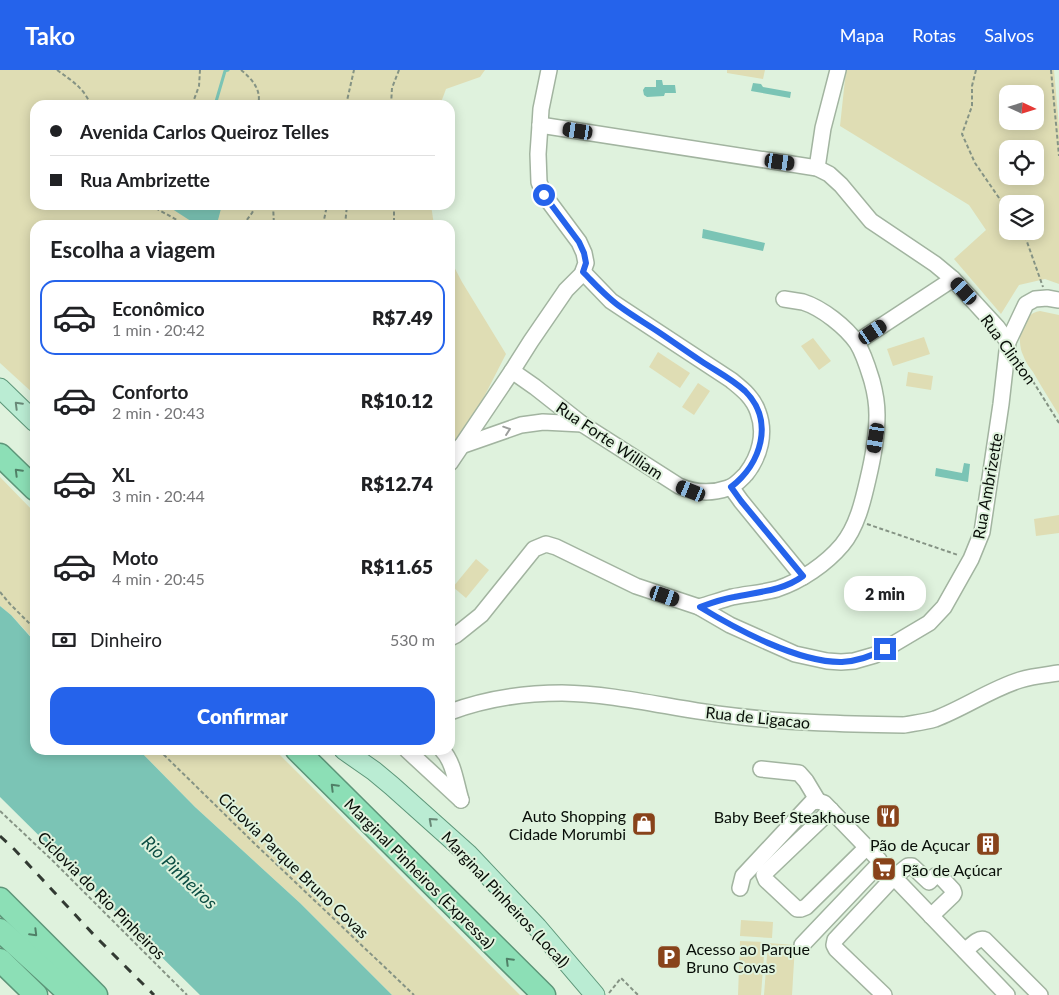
<!DOCTYPE html>
<html lang="pt">
<head>
<meta charset="utf-8">
<style>
  body { margin:0; font-family:Lato,sans-serif; background:#f6f6f6; color:#202124; height:100vh; display:flex; flex-direction:column; font-size:19px; white-space:nowrap }
  * { box-sizing:border-box; margin:0 }
  p { font-size:16px; color:#757577 }
  .icon { flex:none; width:28px; height:28px; fill:none; stroke:currentColor; stroke-width:2; stroke-linecap:round; stroke-linejoin:round }
  .map { position:relative; flex:1; overflow:hidden }
  .panel { position:absolute; left:30px; top:150px; width:425px; height:535px; display:flex; flex-direction:column; background:#fff; border-radius:15px; box-shadow:0 2px 12px #0003 }
  .panel>* { flex:none }
  .hud { position:absolute; left:30px; top:30px; width:425px; height:110px; border-radius:15px; box-shadow:0 2px 12px #0003; display:grid; align-content:center; height:110px; padding:0 20px; background:#fff }
  .needle { width:32px; rotate:94deg }
  .fabs { position:absolute; left:999px; top:15px; display:grid; gap:10px }
  .fabs a { display:grid; place-items:center; width:45px; height:45px; border-radius:10px; background:#fff; box-shadow:0 2px 12px #0003; font-size:25px }
  .end { position:absolute; width:22px; height:22px; margin:-11px; border:6px solid #2563eb; background:#fff; box-shadow:0 0 0 2px #fff }
  .from { border-radius:50% }
  .bubble { position:absolute; height:35px; border-radius:15px; background:#fff; box-shadow:0 2px 12px #0003; font-size:16px; font-weight:800; line-height:35px; text-align:center }
  .car { position:absolute; width:15px; height:30px; margin:-15px -8px; border-radius:6px; box-shadow:0 0 4px 1px #0007; background:linear-gradient(#222 24%,#8ab4d8 0 40%,#222 0 76%,#8ab4d8 0 86%,#222 0) }
  .hud b { display:flex; align-items:center; gap:18px; height:48px; font-size:19px }
  .hud b+b { border-top:1px solid #e0e0e0 }
  .hud i { width:12px; height:12px; background:#202124 }
  ul { padding:0; list-style:none }
  li { display:flex; align-items:center; gap:15px; height:75px; margin:0 10px 8px; padding:0 10px; border:2px solid transparent; border-radius:15px }
  li div { flex:1 }
  li b { display:block; font-size:19px }
  li em { font-style:normal; font-weight:800 }
  li.active { border-color:#2563eb }
  li>.icon { width:45px; height:45px; stroke-width:1.5 }
  h2 { padding:0 20px; font-size:22px; line-height:60px }
  .pay { display:flex; align-items:center; gap:12px; height:55px; padding:0 20px; font-size:19px }
  .pay p { margin-inline-start:auto }
  .button { display:flex; gap:10px; margin-top:auto; padding:10px 20px }
  .button a { flex:1; height:58px; border-radius:15px; background:#2563eb; color:#fff; font-size:20px; font-weight:800; line-height:58px; text-align:center }
  header { display:flex; align-items:center; gap:30px; box-sizing:border-box; height:70px; padding:0 25px; background:#2563eb; color:#fff }
  header strong { font-size:24px }
  nav { display:flex; gap:28px; margin-inline-start:auto; font-size:18px }
  .map>svg:first-child { display:block }
</style>
</head>
<body>
<header>
<strong>Tako</strong>
<nav><a>Mapa</a><a>Rotas</a><a>Salvos</a></nav>
</header>
<div class="map">
<svg width="1059" height="925" viewBox="0 0 1059 925">
  <rect width="100%" height="100%" fill="#dff2dd"/>
  <g fill="#dfddb4" fill-rule="evenodd">
    <polygon points="0,0 485,0 480,7 446,19 440,35 35,35 35,135 431,135 434,155 35,155 35,325 0,293"/>
    <polygon points="727,0 765,0 763,9 727,3"/>
    <path d="M846,0H1054L1059,57V214L1045,209L1019,215L1001,244L954,189L986,160L969,135L840,56ZM1008,24H1035V51H1008ZM1008,79H1035V106H1008ZM1008,134H1035V161H1008Z"/>
    <polygon points="450,189 462,212 506,284 450,393"/>
    <path d="M1040,241L1059,245V345C1050,330 1041,316 1033,302C1029,297 1025,291 1023,285C1016,269 1021,244 1040,241Z"/>
    <polygon points="924,267 930,284 893,296 887,279"/>
    <polygon points="813,268 831,291 819,300 801,276"/>
    <polygon points="658,282 690,303 680,318 649,297"/>
    <polygon points="908,302 933,306 931,320 906,316"/>
    <polygon points="698,313 710,321 694,345 682,337"/>
    <polygon points="0,407 35,443 35,571 11,545 0,536"/>
    <polygon points="1059,445 1059,463 1036,466 1034,449"/>
    <polygon points="476,489 489,500 466,528 453,517"/>
    <polygon points="139,680 275,680 520,925 392,925 300,833 195,737"/>
    <polygon points="741,850 773,852 772,868 740,866"/>
    <polygon points="740,871 765,872 761,925 738,925"/>
    <polygon points="768,873 795,875 792,925 764,925"/>
  </g>
  <g fill="#7bc4b5">
    <polygon points="656,10 662,10 663,15 675,15 676,23 665,23 664,26 647,27 644,25 643,20 645,17 656,17"/>
    <polygon points="753,13 761,14 763,17 791,22 790,28 751,21"/>
    <polygon points="166,135 222,135 218,150 210,155 197,155"/>
    <polygon points="703,159 765,173 763,181 702,168"/>
    <polygon points="964,393 970,394 968,412 935,406 936,398 962,403"/>
    <polygon points="0,536 11,545 35,572 35,680 139,680 195,737 300,833 392,925 200,925 0,727"/>
  </g>
  <g fill="none" stroke-linecap="round" stroke-linejoin="round">
    <polyline stroke="#7bc4b5" stroke-width="3" points="215,35 225,1 228,0"/>
    <defs>
      <g id="minor">
        <polyline points="540,55 817,98 829,104 841,115 871,151 935,194 953,209 997,257 1008,272"/>
        <polyline points="817,98 823,58 838,0"/>
        <polyline points="857,272 953,209"/>
        <path d="M512,301L535,317L582,354L679,416C695,423 711,424 728,418C735,416 741,409 746,404C760,386 766,363 758,342C753,327 742,319 731,310L623,239L611,231L583,202"/>
        <polyline points="461,376 521,355 543,352 582,354"/>
        <polyline points="450,393 512,301 531,271 566,220 582,204 586,193 584,183 579,172 544,125 539,112 538,84 540,55 541,39 549,0"/>
        <polyline points="731,417 741,431 803,507"/>
        <path d="M699,537C710,534 721,530 732,527C747,524 762,523 777,519C801,511 826,494 842,475C857,457 863,431 868,409C873,388 877,366 877,345C877,334 875,322 872,311C868,298 864,284 857,273C846,257 822,238 803,232C797,231 790,230 784,229"/>
        <polyline points="450,568 456,565 481,545 534,479 546,474 556,477 636,516 699,537 730,555 795,584 827,591 841,592 854,591 875,585 929,553 944,537 971,489 982,462 1001,334 1008,272 1026,234 1035,229 1047,228 1059,230"/>
        <path d="M450,642C485,629 524,623 562,623C620,624 677,640 734,646C791,653 847,654 904,655C915,653 925,652 935,649C964,638 991,619 1020,610C1033,606 1046,605 1059,603"/>
        <polyline points="407,680 461,730"/>
        <path d="M442,680C454,692 456,714 461,730"/>
        <polyline points="761,699 799,703 806,711 818,731"/>
        <polyline points="831,740 766,802 764,805 766,810 797,839 801,839 806,837 867,777"/>
        <polyline points="888,801 1007,925"/>
        <polyline points="740,818 743,806 812,732 818,731 824,733 879,790 880,793 802,875"/>
        <path d="M965,881C971,876 978,867 985,870L1040,925"/>
        <polyline points="884,925 836,879 834,875 835,870 894,807 908,796 912,796 929,812 935,806 940,806 953,820 954,823 953,825 931,846"/>
      </g>
      <g id="major">
        <polyline points="0,318 35,352"/>
        <polyline points="344,680 374,701 392,716 468,784 537,857 595,925"/>
      </g>
      <g id="highway">
        <polyline points="0,385 35,419"/>
        <polyline points="297,680 544,925"/>
        <polyline points="0,829 96,925"/>
        <polyline points="0,860 71,925"/>
        <polyline points="0,890 36,925"/>
      </g>
    </defs>
    <use href="#minor" stroke="#a2b4a0" stroke-width="18"/>
    <use href="#major" stroke="#5d9679" stroke-width="21"/>
    <use href="#highway" stroke="#5d9679" stroke-width="25"/>
    <g stroke="#859384" stroke-width="2" stroke-dasharray="4 2.5" stroke-linecap="butt">
      <path d="M57,0C72,11 83,17 91,35"/>
      <path d="M241,0C252,9 262,20 258,35"/>
      <polyline points="976,0 972,16 972,36 962,64 975,93 1008,141"/>
      <polyline points="1051,0 1059,86"/>
      <polyline points="192,35 199,16 200,0"/>
      <polyline points="346,35 354,0"/>
      <polyline points="391,35 392,18 399,0"/>
      <polyline points="150,135 186,155"/>
      <polyline points="273,135 274,155"/>
      <polyline points="394,135 394,155"/>
      <polyline points="243,155 252,143 256,135"/>
      <polyline points="323,155 327,135"/>
      <polyline points="345,155 347,135"/>
      <polyline points="1021,161 1026,169 1043,217"/>
      <polyline points="1019,289 1059,353"/>
      <polyline points="867,454 958,485"/>
      <polyline points="0,522 10,534 35,559"/>
      <polyline points="159,680 253,772 414,925"/>
      <polyline points="0,741 53,791 187,925"/>
      <polyline points="609,923 621,908 638,925"/>
    </g>
    <use href="#minor" stroke="#fff" stroke-width="15"/>
    <use href="#major" stroke="#baecd3" stroke-width="19"/>
    <use href="#highway" stroke="#8cdfb6" stroke-width="22"/>
    <polyline stroke="#323a32" stroke-width="3" stroke-dasharray="9 9" stroke-linecap="butt" points="0,766 14,779 94,865 154,925"/>
  </g>
  <defs><path id="oneway-chevron" d="M-2-3.5L2.5 0L-2 3.5" fill="none" stroke-width="1.6" stroke-linecap="round" stroke-linejoin="round" transform="scale(1.25)"/></defs>
  <g stroke="#698877">
    <use href="#oneway-chevron" transform="translate(18 335) rotate(-135)"/>
    <use href="#oneway-chevron" transform="translate(432 751) rotate(-138)"/>
  </g>
  <use stroke="#9c9e9c" href="#oneway-chevron" transform="translate(507 360) rotate(-19)"/>
  <g stroke="#508067">
    <use href="#oneway-chevron" transform="translate(18 402) rotate(-135)"/>
    <use href="#oneway-chevron" transform="translate(334 717) rotate(-135)"/>
    <use href="#oneway-chevron" transform="translate(34 863) rotate(45)"/>
    <use href="#oneway-chevron" transform="translate(509 891) rotate(-135)"/>
  </g>
  <g fill="none" stroke-linecap="round" stroke-linejoin="round">
    <path stroke="#2563eb" stroke-width="6" d="M544,125L579,172L584,183L586,193L583,202C595,214 607,228 622,238C633,246 645,253 657,261C672,271 686,281 701,291C716,301 732,309 745,321C775,351 761,394 731,417L741,431L803,506C783,521 757,522 734,527C722,529 711,533 700,537C736,559 799,593 842,592C858,591 872,586 885,579"/>
  </g>
  <defs>
    <symbol id="restaurant-square" viewBox="-11 -11 22 22"><rect x="-9" y="-9" width="18" height="18" rx="4" fill="#88431a" stroke="#dff2dd"/><path d="M-5-6h1v4h1v-4h1v4h1v-4h1v5L-1.5 .5V6h-2V.5L-5-1ZM5-6V6H3V1.5H1.5Q1.5-4 5-6Z" fill="#fff"/></symbol>
    <symbol id="shop-square" viewBox="-11 -11 22 22"><rect x="-9" y="-9" width="18" height="18" rx="4" fill="#88431a" stroke="#dff2dd"/><path d="M-5-2.5h2.3a2.7 3.5 0 0 1 5.4 0H5L5.5 6h-11ZM-1.5-2.5h3a1.5 2.3 0 0 0-3 0Z" fill="#fff"/></symbol>
    <symbol id="building-square" viewBox="-11 -11 22 22"><rect x="-9" y="-9" width="18" height="18" rx="4" fill="#88431a" stroke="#dff2dd"/><path d="M-4-6H4V6H1V3H-1V6H-4ZM-2.5-4.3h1.7v1.8h-1.7ZM.8-4.3h1.7v1.8H.8ZM-2.5-1h1.7V.8h-1.7ZM.8-1h1.7V.8H.8Z" fill="#fff"/></symbol>
    <symbol id="supermarket-square" viewBox="-11 -11 22 22"><rect x="-9" y="-9" width="18" height="18" rx="4" fill="#88431a" stroke="#dff2dd"/><path d="M-6-5.5h2.5l.6 2H6L4.5 2H-2.5L-4.4-4H-6ZM-1.5 3.2a1.3 1.3 0 1 0 .1 0ZM3 3.2a1.3 1.3 0 1 0 .1 0Z" fill="#fff"/></symbol>
    <symbol id="parking-square" viewBox="-11 -11 22 22"><rect x="-9" y="-9" width="18" height="18" rx="4" fill="#88431a" stroke="#dff2dd"/><path d="M-3.5-5.5H1a3.5 3.5 0 0 1 0 7H-1V5.5H-3.5ZM-1-3.4V-.6H.8a1.4 1.4 0 0 0 0-2.8Z" fill="#fff"/></symbol>
  </defs>
  <g fill-rule="evenodd">
    <use href="#restaurant-square" x="874" y="732" width="28" height="28"/>
    <use href="#shop-square" x="630" y="740" width="28" height="28"/>
    <use href="#building-square" x="974" y="760" width="28" height="28"/>
    <use href="#supermarket-square" x="870" y="785" width="28" height="28"/>
    <use href="#parking-square" x="655" y="873" width="28" height="28"/>
  </g>
  <g text-anchor="middle" dominant-baseline="central" stroke-width="4" stroke-linejoin="round" paint-order="stroke">
    <g font-size="16" fill="#070d07" stroke="#dff2dd">
      <text transform="translate(1009 279) rotate(54)">Rua Clinton</text>
      <text transform="translate(610 370) rotate(34)">Rua Forte William</text>
      <text transform="translate(987 416) rotate(-80)">Rua Ambrizette</text>
      <text transform="translate(758 647) rotate(6)">Rua de Ligacao</text>
      <text transform="translate(294 795) rotate(44)">Ciclovia Parque Bruno Covas</text>
      <text transform="translate(420 803) rotate(45)">Marginal Pinheiros (Expressa)</text>
      <text transform="translate(102 825) rotate(45)">Ciclovia do Rio Pinheiros</text>
      <text transform="translate(506 829) rotate(47)">Marginal Pinheiros (Local)</text>
    </g>
    <g font-size="16" fill="#070d07" stroke="#dff2dd" text-anchor="end">
      <text x="626" y="745">Auto Shopping<tspan x="626" dy="18">Cidade Morumbi</tspan></text>
      <text x="870" y="746">Baby Beef Steakhouse</text>
      <text x="970" y="774">Pão de Açucar</text>
      <text x="902" y="799" text-anchor="start">Pão de Açúcar</text>
      <text x="686" y="878" text-anchor="start">Acesso ao Parque<tspan x="686" dy="18">Bruno Covas</tspan></text>
    </g>
    <g font-size="18" font-style="italic" fill="#0d4e44" stroke="#dff2dd">
      <text transform="translate(180 802) rotate(44)">Rio Pinheiros</text>
    </g>
  </g>
</svg>
<div class="fabs">
<a><svg class="needle" viewBox="-14 -14 28 28"><path d="M0-13l5 13h-10z" fill="#e53935"/><path d="M0 13l5-13h-10z" fill="#757577"/></svg></a>
<a><svg class="icon" aria-label="locate" viewBox="0 0 24 24"><circle cx="12" cy="12" r="6"/><path d="M12 2v4M12 18v4M2 12h4M18 12h4"/></svg></a>
<a><svg class="icon" aria-label="layers" viewBox="0 0 24 24"><path d="M12 4l9 5-9 5-9-5zM3 14l9 5 9-5"/></svg></a>
</div>
<i class="end from" style="left:544px;top:125px"></i>
<i class="end" style="left:885px;top:579px"></i>
<div class="bubble" style="left:844px;top:506px;width:82px">2 min</div>
<i class="car" style="left:578px;top:61px;rotate:279deg"></i>
<i class="car" style="left:780px;top:92px;rotate:98deg"></i>
<i class="car" style="left:964px;top:221px;rotate:318deg"></i>
<i class="car" style="left:873px;top:262px;rotate:56deg"></i>
<i class="car" style="left:876px;top:368px;rotate:189deg"></i>
<i class="car" style="left:691px;top:421px;rotate:292deg"></i>
<i class="car" style="left:665px;top:526px;rotate:109deg"></i>
<div class="hud">
<b><i class="from"></i>Avenida Carlos Queiroz Telles</b>
<b><i></i>Rua Ambrizette</b>
</div>
<section class="panel">
<h2>Escolha a viagem</h2>
<ul>
<li class="active"><svg class="icon" aria-label="car" viewBox="0 0 24 24"><path d="M5 17H2v-5l4-1 3-4h7l3 4 3 1v5h-3M9 17h6M6 11h13"/><circle cx="7" cy="17" r="2"/><circle cx="17" cy="17" r="2"/></svg><div><b>Econômico</b><p>1 min · 20:42</p></div><em>R$7.49</em></li>
<li><svg class="icon" aria-label="car" viewBox="0 0 24 24"><path d="M5 17H2v-5l4-1 3-4h7l3 4 3 1v5h-3M9 17h6M6 11h13"/><circle cx="7" cy="17" r="2"/><circle cx="17" cy="17" r="2"/></svg><div><b>Conforto</b><p>2 min · 20:43</p></div><em>R$10.12</em></li>
<li><svg class="icon" aria-label="car" viewBox="0 0 24 24"><path d="M5 17H2v-5l4-1 3-4h7l3 4 3 1v5h-3M9 17h6M6 11h13"/><circle cx="7" cy="17" r="2"/><circle cx="17" cy="17" r="2"/></svg><div><b>XL</b><p>3 min · 20:44</p></div><em>R$12.74</em></li>
<li><svg class="icon" aria-label="car" viewBox="0 0 24 24"><path d="M5 17H2v-5l4-1 3-4h7l3 4 3 1v5h-3M9 17h6M6 11h13"/><circle cx="7" cy="17" r="2"/><circle cx="17" cy="17" r="2"/></svg><div><b>Moto</b><p>4 min · 20:45</p></div><em>R$11.65</em></li>
</ul>
<div class="pay"><svg class="icon" aria-label="cash" viewBox="0 0 24 24"><path d="M3 7h18v10H3z"/><circle cx="12" cy="12" r="2"/></svg>Dinheiro<p>530 m</p></div>
<div class="button"><a>Confirmar</a></div>
</section>
</div>
</body>
</html>
